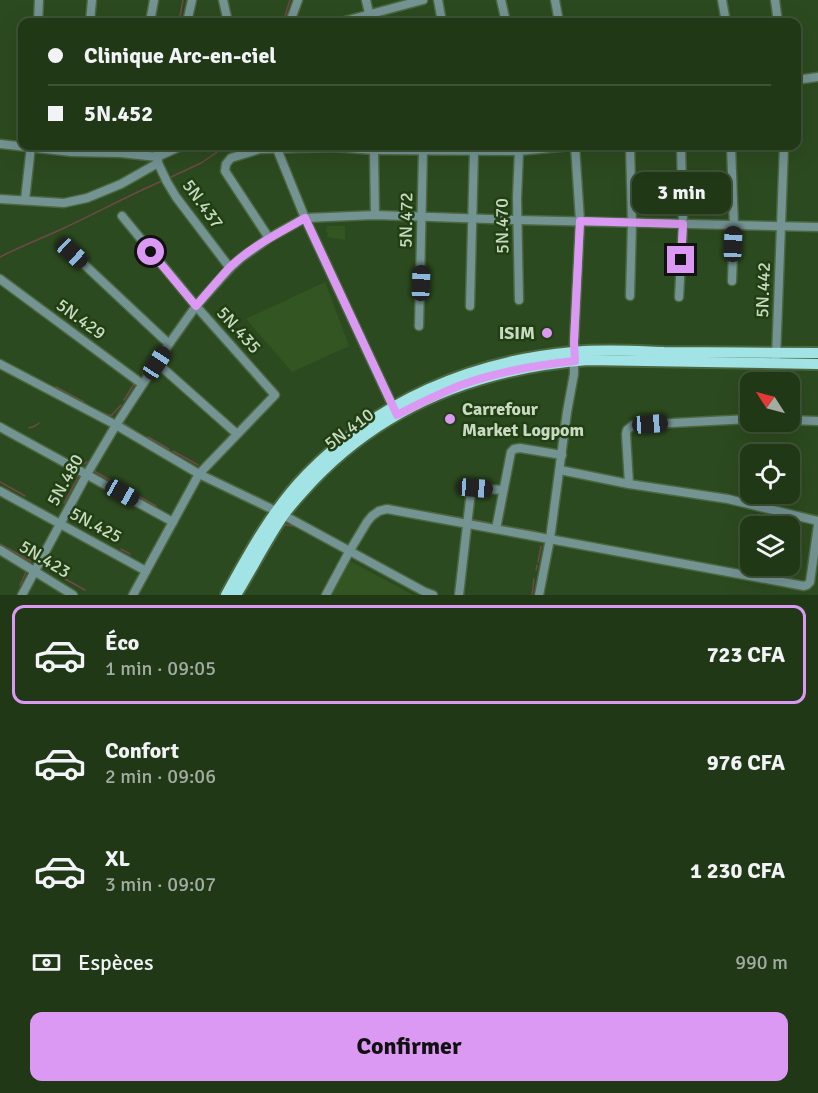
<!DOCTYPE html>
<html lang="fr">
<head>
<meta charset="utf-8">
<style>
  body { margin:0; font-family:Signika,sans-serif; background:#2d4324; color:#f1f3f6; height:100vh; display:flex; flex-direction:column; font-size:22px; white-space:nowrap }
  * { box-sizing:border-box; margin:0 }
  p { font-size:20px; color:#a2aca1 }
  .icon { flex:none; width:33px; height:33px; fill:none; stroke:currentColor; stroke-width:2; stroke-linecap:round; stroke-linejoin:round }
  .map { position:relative; height:595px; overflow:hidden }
  .sheet { display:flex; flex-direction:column; background:#213817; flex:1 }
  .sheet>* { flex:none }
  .hud { position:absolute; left:18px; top:18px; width:783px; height:132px; border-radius:12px; box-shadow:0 6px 24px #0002,0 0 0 2px #3e5236; display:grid; align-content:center; height:132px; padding:0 30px; background:#213817 }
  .needle { width:39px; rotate:306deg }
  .buttons { position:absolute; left:740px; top:372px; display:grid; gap:12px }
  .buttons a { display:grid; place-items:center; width:60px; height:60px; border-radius:12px; background:#213817; box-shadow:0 6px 24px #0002,0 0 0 2px #3e5236; font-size:30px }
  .end { position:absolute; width:27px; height:27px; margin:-14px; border:8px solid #dc99f4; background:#111; box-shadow:0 0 0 3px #111 }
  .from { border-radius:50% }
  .bubble { position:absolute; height:42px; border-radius:12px; background:#213817; box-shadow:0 6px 24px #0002,0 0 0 2px #3e5236; font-size:20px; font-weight:800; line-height:42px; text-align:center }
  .car { position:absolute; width:18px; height:36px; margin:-18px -9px; border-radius:8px; box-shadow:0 0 4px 2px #0007; background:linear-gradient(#222 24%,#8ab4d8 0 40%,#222 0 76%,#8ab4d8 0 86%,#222 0) }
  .hud b { display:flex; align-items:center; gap:21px; height:57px; font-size:22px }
  .hud b+b { border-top:2px solid #3e5236 }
  .hud i { width:15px; height:15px; background:#f1f3f6 }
  ul { padding:10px 0 0; list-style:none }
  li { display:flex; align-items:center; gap:18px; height:99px; margin:0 12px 9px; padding:0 18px; border:3px solid transparent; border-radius:12px }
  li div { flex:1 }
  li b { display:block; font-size:22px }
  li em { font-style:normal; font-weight:800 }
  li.on { border-color:#dc99f4 }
  li>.icon { width:54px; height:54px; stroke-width:1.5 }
  .pay { display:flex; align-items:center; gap:15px; height:66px; padding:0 30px; font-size:22px }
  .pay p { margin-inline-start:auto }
  .action { display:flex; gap:12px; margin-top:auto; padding:12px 30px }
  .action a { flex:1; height:69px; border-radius:12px; background:#dc99f4; color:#111; font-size:24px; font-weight:800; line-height:69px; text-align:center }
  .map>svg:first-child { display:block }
</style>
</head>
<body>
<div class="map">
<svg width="818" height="595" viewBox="0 0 818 595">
  <rect width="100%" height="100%" fill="#2c4a1f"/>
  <g fill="#325522">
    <polygon points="327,226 345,226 345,240 327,237 328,233 326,232"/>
    <polygon points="325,282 349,346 292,372 246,319"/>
    <polygon points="350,561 413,595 331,595"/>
  </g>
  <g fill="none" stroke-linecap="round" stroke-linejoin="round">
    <g stroke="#6e4949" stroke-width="1.5">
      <polyline points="179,22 183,0"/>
      <polyline points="283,22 290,0"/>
      <polyline points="169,178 201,163 226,146"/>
      <path d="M0,257C21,246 43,238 64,228C97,213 129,195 162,181"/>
      <polyline points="142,373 154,356"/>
      <polyline points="56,387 84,402"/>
      <polyline points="124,400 134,384"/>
      <polyline points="100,412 108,415 112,415 121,405"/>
      <polyline points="123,423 134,430"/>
      <polyline points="29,428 35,426 39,423"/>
      <polyline points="148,437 169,449"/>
      <polyline points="173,451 198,465"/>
      <polyline points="321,453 354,426"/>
      <polyline points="69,459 82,465 87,462"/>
      <polyline points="94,471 156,506"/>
      <polyline points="0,482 25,496"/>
      <polyline points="64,503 79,475"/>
      <polyline points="392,506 463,518"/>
      <polyline points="475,520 494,524"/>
      <polyline points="282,526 287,525 292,526"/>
      <polyline points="504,526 535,531"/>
      <polyline points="0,544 31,561"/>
      <polyline points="121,549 130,554"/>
      <polyline points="538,562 541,546"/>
      <polyline points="42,565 44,567 85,590"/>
      <polyline points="536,570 537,565"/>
      <polyline points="20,585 27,570"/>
      <polyline points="532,595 534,579"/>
    </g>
    <defs>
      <g id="minor">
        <polyline points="223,0 228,22"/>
        <polyline points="366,0 371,22"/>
        <polyline points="438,0 442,22"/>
        <polyline points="501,0 506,22"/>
        <polyline points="555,0 559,22"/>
        <polyline points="722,0 726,22"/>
        <polyline points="775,0 778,22"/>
        <polyline points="38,22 39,0"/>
        <polyline points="90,22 92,0"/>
        <polyline points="150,22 154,0"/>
        <polyline points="187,22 192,0"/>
        <polyline points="290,22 298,0"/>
        <polyline points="341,22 423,0"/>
        <polyline points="796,80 818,77"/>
        <polyline points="0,144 72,152 121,153 157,157 181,146"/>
        <polyline points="157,146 158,163 167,182 176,197 230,268"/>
        <polyline points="630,146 632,223 630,296"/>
        <polyline points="731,146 734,226 732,281"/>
        <polyline points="277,149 305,218 395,411"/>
        <polyline points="374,150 375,215"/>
        <polyline points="0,199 64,203 87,198 121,184 158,163"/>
        <polyline points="25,200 31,146"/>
        <polyline points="122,216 196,306 275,395 199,474 133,595"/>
        <polyline points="269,238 225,171 226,164 231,158 260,149 334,147 374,150 519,151 570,146"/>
        <polyline points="72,253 169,344"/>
        <polyline points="0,279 142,384"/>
        <polyline points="679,297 683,224 681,146"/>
        <polyline points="519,300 517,198 519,151"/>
        <polyline points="470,306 474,151"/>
        <polyline points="419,326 423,150"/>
        <polyline points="776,358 784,146"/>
        <polyline points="157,363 237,434"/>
        <polyline points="0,364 116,425 199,474 276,511 425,592 433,595"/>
        <polyline points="789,420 818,421"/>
        <polyline points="0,427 173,522"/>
        <polyline points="560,470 629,484 728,499 818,521"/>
        <polyline points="629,484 626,434 627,430 633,425 750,419"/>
        <polyline points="0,491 146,571"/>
        <polyline points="496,529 511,452 514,449 520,448 562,455"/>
        <polyline points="0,550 73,595"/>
        <polyline points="22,595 87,474 116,425 169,344 196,306 230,268 241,258 269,238 305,218 375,215 518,220 818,227"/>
        <polyline points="326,595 349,552 367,522 372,516 379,511 387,509 804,586 807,585 810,582 818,525"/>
        <polyline points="459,595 471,491 475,488 503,490"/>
        <polyline points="539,595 550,539 567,412 574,374 574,342 580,221 575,146"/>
      </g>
      <g id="major">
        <path d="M226,595C249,553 273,509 306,475C378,401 471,361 573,352C603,349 634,351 664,352C715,352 767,353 818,353"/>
        <path d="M236,595C252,569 266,541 283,516C292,503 303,492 313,481C386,404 483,368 588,360L818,364"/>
      </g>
    </defs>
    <use href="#minor" stroke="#4b673f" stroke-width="11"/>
    <use href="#major" stroke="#4b673f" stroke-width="14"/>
    <use href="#minor" stroke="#749393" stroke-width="8"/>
    <use href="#major" stroke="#a2e4e5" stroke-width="10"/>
  </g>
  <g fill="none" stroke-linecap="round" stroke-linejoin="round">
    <path stroke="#dc99f4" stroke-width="8" d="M151,252L196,306C207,293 218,280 230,267C252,246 279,233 305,218L397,415C418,404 439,394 461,385C497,372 536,365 575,361L574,342L580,221L683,224L681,260"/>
  </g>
  <g fill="#dc99f4" stroke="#223f14" stroke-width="2">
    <circle cx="547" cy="333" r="6"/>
    <circle cx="450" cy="419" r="6"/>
  </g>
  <g text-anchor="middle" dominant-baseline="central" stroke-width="5" stroke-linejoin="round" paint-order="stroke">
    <g font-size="18" fill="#c8dac1" stroke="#223f14">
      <text transform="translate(203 204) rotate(54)">5N.437</text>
      <text transform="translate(406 220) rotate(-89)">5N.472</text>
      <text transform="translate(502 226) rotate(-91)">5N.470</text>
      <text transform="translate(763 290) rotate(-88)">5N.442</text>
      <text transform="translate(81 319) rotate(36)">5N.429</text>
      <text transform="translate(239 330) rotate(48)">5N.435</text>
      <text transform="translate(349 429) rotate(-37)">5N.410</text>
      <text transform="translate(65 480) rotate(-61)">5N.480</text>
      <text transform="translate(96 525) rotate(28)">5N.425</text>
      <text transform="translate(45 559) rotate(31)">5N.423</text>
    </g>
    <g font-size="18" font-weight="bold" fill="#c8dac1" stroke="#223f14" text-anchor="end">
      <text x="535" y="333">ISIM</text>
      <text x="462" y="409" text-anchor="start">Carrefour<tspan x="462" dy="21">Market Logpom</tspan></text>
    </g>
  </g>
</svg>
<div class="buttons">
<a><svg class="needle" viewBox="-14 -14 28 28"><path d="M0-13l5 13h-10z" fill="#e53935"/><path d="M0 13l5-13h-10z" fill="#a2aca1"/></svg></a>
<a><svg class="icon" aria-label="locate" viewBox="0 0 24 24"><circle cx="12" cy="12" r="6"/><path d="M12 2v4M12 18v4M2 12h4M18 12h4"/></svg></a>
<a><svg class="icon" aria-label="layers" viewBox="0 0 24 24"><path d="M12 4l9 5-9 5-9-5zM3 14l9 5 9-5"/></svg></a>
</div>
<i class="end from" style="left:151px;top:252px"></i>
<i class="end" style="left:681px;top:260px"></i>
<div class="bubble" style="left:632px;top:172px;width:99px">3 min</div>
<i class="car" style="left:733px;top:244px;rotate:2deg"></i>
<i class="car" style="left:72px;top:253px;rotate:133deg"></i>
<i class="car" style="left:421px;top:283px;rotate:2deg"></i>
<i class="car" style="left:157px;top:363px;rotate:33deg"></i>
<i class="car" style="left:650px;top:424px;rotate:86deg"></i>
<i class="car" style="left:475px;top:488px;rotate:94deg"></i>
<i class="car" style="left:122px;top:493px;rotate:119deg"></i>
<div class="hud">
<b><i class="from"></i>Clinique Arc-en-ciel</b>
<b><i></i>5N.452</b>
</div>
</div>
<section class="sheet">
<ul>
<li class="on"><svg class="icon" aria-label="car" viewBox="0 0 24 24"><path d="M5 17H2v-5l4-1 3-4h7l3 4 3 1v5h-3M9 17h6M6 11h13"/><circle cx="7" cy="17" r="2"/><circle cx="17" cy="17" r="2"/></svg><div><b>Éco</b><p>1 min · 09:05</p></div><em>723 CFA</em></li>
<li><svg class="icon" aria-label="car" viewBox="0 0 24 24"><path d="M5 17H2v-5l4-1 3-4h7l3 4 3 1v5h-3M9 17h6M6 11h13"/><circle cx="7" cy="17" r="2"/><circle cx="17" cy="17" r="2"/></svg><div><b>Confort</b><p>2 min · 09:06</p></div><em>976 CFA</em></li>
<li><svg class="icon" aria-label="car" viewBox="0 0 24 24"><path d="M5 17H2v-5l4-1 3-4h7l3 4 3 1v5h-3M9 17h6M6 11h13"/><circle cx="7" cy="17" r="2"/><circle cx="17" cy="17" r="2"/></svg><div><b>XL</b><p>3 min · 09:07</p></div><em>1 230 CFA</em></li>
</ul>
<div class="pay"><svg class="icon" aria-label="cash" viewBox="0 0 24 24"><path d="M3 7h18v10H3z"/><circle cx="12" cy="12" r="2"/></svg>Espèces<p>990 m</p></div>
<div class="action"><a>Confirmer</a></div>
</section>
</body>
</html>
